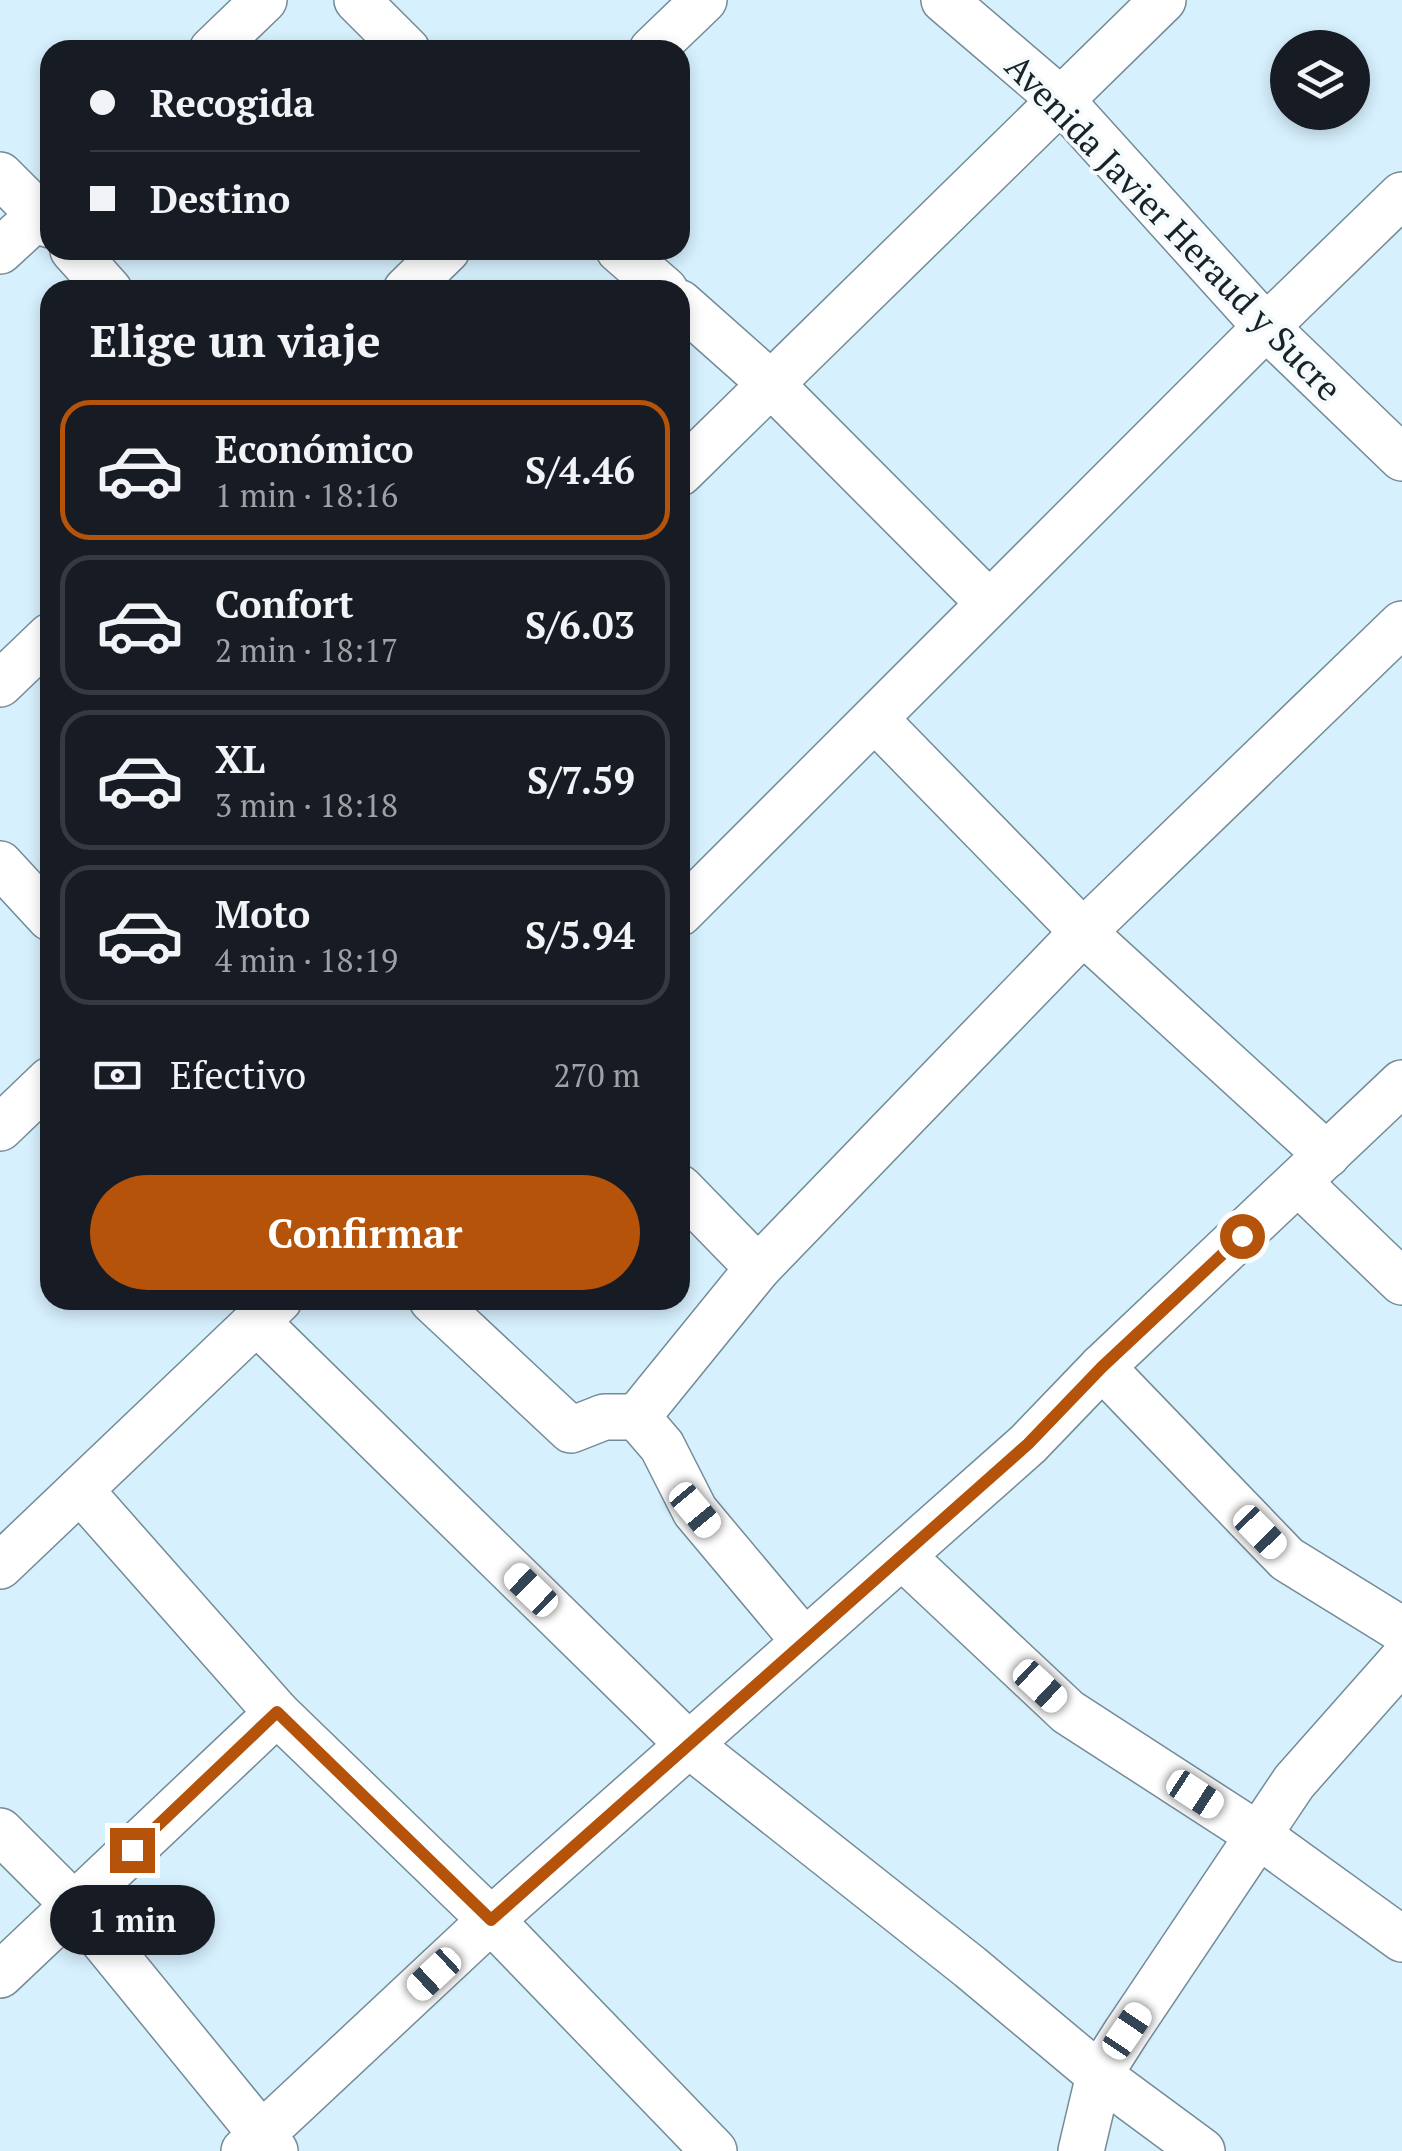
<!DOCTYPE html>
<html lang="es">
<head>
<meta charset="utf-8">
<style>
  body { margin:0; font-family:"PT Serif",serif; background:#242831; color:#f1f3f6; height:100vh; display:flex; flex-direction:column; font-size:38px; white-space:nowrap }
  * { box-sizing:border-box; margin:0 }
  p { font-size:32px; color:#9ea1a6 }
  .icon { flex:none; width:55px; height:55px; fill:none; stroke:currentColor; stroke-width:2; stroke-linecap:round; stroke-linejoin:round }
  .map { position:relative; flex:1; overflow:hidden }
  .details { position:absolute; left:40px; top:280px; width:650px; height:1030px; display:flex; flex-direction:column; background:#171b24; border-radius:30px; box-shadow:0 5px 15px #0003 }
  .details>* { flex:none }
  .hud { position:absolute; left:40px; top:40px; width:650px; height:220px; border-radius:30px; box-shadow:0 5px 15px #0003; display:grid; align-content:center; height:220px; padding:0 50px; background:#171b24 }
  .tools { position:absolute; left:1270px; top:30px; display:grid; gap:20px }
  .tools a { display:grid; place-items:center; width:100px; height:100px; border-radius:50%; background:#171b24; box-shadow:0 5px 15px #0003; font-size:50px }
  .end { position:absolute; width:45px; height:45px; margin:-22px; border:12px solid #b45309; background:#fff; box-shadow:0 0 0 5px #fff }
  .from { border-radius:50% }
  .bubble { position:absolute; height:70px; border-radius:35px; background:#171b24; box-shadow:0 5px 15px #0003; font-size:32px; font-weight:700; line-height:70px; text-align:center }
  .car { position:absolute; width:30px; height:60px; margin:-30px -15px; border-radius:12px; box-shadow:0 0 8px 2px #0007; background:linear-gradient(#fff 24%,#345 0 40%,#fff 0 76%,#345 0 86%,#fff 0) }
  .hud b { display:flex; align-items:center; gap:35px; height:95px; font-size:38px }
  .hud b+b { border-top:2px solid #363941 }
  .hud i { width:25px; height:25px; background:#f1f3f6 }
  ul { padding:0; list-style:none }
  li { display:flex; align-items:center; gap:30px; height:140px; margin:0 20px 15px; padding:0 30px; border:5px solid #363941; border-radius:30px }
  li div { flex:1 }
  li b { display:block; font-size:38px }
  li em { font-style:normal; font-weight:700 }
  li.active { border-color:#b45309 }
  li>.icon { width:90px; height:90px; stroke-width:1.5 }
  h2 { padding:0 50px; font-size:45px; line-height:120px }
  .pay { display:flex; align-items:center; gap:25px; height:110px; padding:0 50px; font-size:38px }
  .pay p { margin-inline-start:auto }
  .action { display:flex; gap:20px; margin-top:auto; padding:20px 50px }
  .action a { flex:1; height:115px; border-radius:60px; background:#b45309; color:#fff; font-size:40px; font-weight:700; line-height:115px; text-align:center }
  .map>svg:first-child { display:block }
</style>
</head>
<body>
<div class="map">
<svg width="1402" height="2151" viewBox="0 0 1402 2151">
  <rect width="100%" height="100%" fill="#d7f0fe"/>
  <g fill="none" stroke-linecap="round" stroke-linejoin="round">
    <defs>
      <g id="street">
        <polyline points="357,0 407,50"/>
        <polyline points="944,0 1061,100 1266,327 1402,458"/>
        <polyline points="212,50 264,0"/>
        <polyline points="652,50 704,0"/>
        <polyline points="0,175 50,225"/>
        <polyline points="73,250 109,290"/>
        <polyline points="619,250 665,290"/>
        <polyline points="0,251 50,205"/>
        <polyline points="406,290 447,250"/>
        <polyline points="680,303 770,383 989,603"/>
        <polyline points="680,473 1163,0"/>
        <polyline points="0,684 50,636"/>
        <polyline points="875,719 1083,932 1327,1155"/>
        <polyline points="0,864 50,918"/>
        <polyline points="680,913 1266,327 1402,195"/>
        <polyline points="0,1128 50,1080"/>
        <polyline points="1299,1183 1402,1282"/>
        <polyline points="680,1188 758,1268"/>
        <polyline points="432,1300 571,1430 604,1417 637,1417 662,1446 695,1511 804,1641"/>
        <polyline points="257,1322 688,1744 970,1967 1099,2075 1202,2151"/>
        <polyline points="1102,1367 1287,1559 1402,1630"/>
        <polyline points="637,1417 758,1268 1083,932 1402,624"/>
        <polyline points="80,1490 277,1713 491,1920 714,2151"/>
        <polyline points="902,1556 1068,1712 1258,1835 1402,1939"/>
        <polyline points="0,1566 279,1300"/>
        <polyline points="0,1831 75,1906 275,2151"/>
        <polyline points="0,1975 277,1713"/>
        <polyline points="244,2151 491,1920 1028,1444 1102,1367 1402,1083"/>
        <polyline points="1081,2151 1099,2075 1127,2031 1294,1782 1402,1660"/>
      </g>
    </defs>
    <use href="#street" stroke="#748b97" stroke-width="48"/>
    <use href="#street" stroke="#fff" stroke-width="45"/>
  </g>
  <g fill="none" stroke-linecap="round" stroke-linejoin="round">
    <polyline stroke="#b45309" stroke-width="12" points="132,1850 277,1712 491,1920 1028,1444 1102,1367 1242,1236"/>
  </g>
  <g text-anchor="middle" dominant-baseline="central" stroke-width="8" stroke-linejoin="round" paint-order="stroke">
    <g font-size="35" fill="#192227" stroke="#f5fafc">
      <text transform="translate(1174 227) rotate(46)">Avenida Javier Heraud y Sucre</text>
    </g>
  </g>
</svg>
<div class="tools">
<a><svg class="icon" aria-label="layers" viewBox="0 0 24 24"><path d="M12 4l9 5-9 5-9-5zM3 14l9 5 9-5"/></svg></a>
</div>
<i class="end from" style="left:1242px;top:1236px"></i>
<i class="end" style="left:132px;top:1850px"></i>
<div class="bubble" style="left:50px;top:1885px;width:165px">1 min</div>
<i class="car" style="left:695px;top:1510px;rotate:140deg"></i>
<i class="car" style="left:1260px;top:1532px;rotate:136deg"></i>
<i class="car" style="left:531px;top:1590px;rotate:314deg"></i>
<i class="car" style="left:1040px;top:1686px;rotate:133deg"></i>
<i class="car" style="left:1195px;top:1794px;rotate:123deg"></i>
<i class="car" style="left:434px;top:1974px;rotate:227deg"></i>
<i class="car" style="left:1127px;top:2031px;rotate:34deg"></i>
<div class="hud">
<b><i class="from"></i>Recogida</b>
<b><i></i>Destino</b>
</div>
<section class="details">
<h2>Elige un viaje</h2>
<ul>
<li class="active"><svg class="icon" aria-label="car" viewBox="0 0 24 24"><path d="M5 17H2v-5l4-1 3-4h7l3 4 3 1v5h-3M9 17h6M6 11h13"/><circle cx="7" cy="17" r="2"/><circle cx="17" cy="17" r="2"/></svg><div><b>Económico</b><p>1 min · 18:16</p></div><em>S/4.46</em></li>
<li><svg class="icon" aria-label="car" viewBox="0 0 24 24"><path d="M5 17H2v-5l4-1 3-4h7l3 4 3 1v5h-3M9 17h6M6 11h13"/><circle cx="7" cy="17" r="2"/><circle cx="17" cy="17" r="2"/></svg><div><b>Confort</b><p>2 min · 18:17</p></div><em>S/6.03</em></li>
<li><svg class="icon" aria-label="car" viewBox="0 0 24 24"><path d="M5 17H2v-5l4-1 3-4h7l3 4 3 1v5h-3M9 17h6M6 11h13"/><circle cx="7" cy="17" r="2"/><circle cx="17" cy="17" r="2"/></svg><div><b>XL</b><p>3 min · 18:18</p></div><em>S/7.59</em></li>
<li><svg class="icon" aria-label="car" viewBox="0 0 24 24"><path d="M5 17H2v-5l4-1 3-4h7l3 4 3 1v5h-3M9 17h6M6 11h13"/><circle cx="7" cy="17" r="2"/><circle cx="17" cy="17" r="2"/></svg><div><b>Moto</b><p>4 min · 18:19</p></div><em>S/5.94</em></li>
</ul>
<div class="pay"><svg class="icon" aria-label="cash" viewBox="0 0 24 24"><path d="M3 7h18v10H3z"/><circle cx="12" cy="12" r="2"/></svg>Efectivo<p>270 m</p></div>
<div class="action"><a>Confirmar</a></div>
</section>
</div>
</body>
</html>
